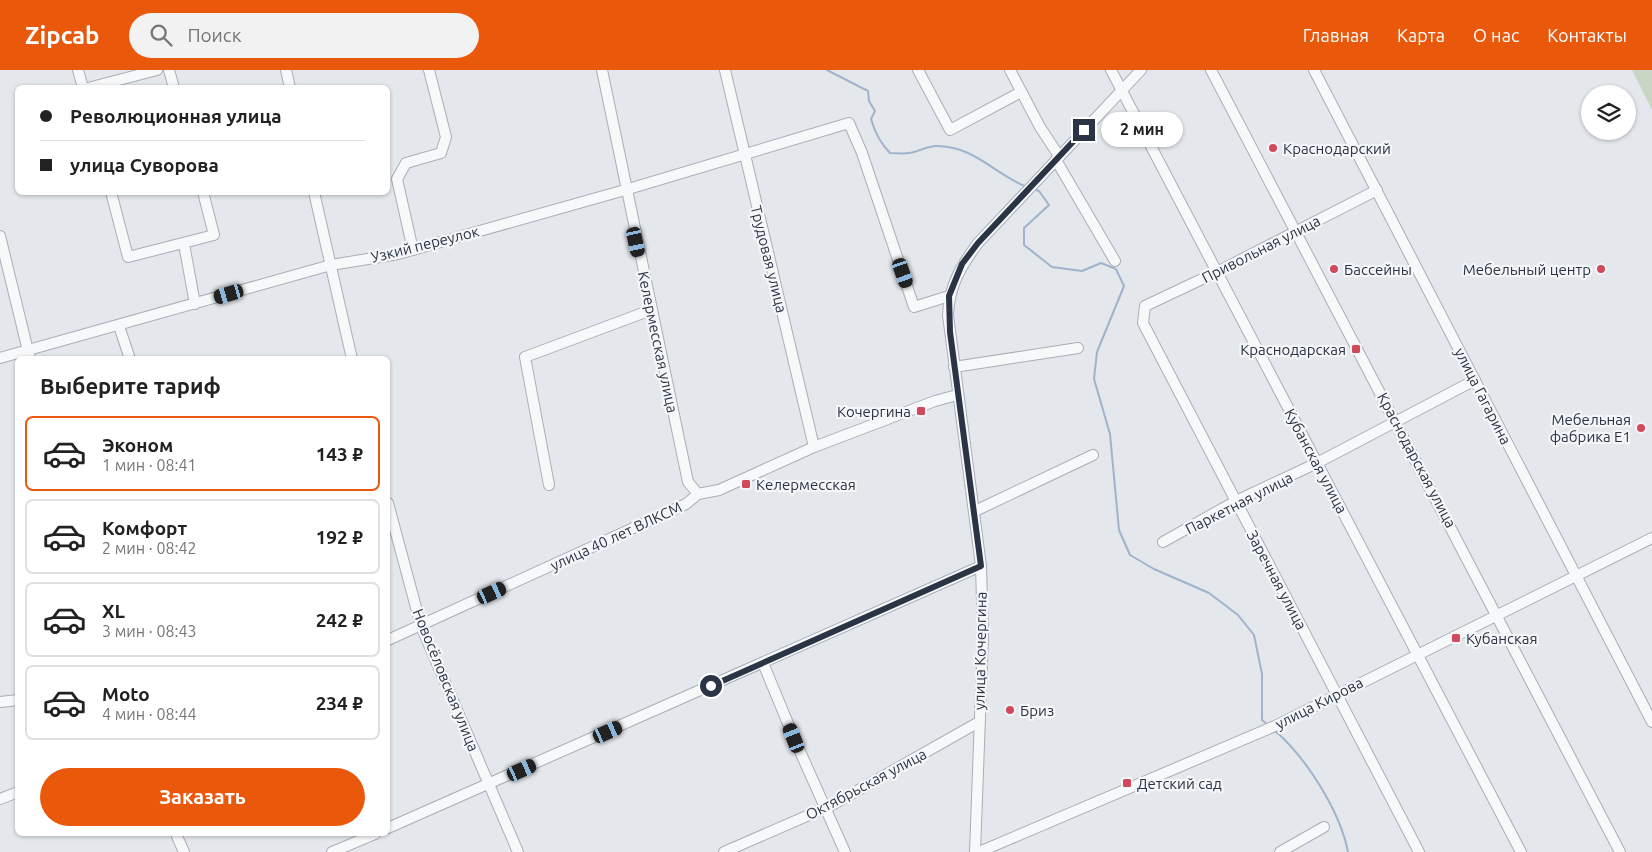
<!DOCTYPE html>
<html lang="ru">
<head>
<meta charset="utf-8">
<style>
  body { margin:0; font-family:Ubuntu,sans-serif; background:#f2f2f2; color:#222; height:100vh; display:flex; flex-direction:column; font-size:19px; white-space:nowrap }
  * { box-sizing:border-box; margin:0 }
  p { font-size:16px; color:#767676 }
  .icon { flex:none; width:28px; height:28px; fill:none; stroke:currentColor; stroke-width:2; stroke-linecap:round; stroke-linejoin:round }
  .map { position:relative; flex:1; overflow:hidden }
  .sheet { position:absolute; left:15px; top:286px; width:375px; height:480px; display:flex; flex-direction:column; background:#fff; border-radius:8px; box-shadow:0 1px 4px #0004 }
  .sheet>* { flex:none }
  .top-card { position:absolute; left:15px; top:15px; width:375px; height:110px; border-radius:8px; box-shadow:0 1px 4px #0004; display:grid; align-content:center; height:110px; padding:0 25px; background:#fff }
  .tools { position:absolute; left:1581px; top:15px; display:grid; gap:10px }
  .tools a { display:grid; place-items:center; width:55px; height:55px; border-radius:50%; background:#fff; box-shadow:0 1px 4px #0004; font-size:25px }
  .end { position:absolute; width:22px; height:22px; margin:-11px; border:6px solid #2b3445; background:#fff; box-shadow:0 0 0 2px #fff }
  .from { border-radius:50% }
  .bubble { position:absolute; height:35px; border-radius:18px; background:#fff; box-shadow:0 1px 4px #0004; font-size:16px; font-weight:700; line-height:35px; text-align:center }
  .car { position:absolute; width:15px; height:30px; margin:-15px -8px; border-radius:6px; box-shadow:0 0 4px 1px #0007; background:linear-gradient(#222 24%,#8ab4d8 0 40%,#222 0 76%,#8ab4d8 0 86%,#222 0) }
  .top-card b { display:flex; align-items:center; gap:18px; height:48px; font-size:19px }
  .top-card b+b { border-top:1px solid #e0e0e0 }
  .top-card i { width:12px; height:12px; background:#222 }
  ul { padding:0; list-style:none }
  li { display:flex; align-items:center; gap:15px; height:75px; margin:0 10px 8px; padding:0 15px; border:2px solid #e0e0e0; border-radius:8px }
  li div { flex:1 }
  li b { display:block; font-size:19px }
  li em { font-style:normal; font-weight:700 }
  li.current { border-color:#ea580c }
  li>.icon { width:45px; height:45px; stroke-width:1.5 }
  h2 { padding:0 25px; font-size:22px; line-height:60px }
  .button { display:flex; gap:10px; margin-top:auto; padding:10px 25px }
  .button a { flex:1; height:58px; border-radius:30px; background:#ea580c; color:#fff; font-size:20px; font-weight:700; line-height:58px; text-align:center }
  header { display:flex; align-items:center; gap:30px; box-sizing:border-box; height:70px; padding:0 25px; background:#ea580c; color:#fff }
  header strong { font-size:24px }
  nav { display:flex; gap:28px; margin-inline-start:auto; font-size:18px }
  .search { width:350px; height:45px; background:#f2f2f2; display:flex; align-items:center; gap:12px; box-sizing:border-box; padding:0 18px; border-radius:28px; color:#767676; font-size:19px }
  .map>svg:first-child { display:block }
</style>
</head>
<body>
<header>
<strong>Zipcab</strong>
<div class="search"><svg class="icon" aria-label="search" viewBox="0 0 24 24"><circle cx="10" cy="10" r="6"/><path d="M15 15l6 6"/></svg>Поиск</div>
<nav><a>Главная</a><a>Карта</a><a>О нас</a><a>Контакты</a></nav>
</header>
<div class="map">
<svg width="1652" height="782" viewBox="0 0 1652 782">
  <rect width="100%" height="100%" fill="#e4e7ec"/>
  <polygon fill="#c9d6c5" points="1632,0 1652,0 1652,40"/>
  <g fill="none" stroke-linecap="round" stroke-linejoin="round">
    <g stroke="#9fb4cc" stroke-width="2">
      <path d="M827,0L868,21L869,31L875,41L871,49C875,63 880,73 890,83C896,83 903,84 909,83C918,82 927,76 936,76C975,76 994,104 1027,117"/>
      <polyline points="1034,119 1039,121 1049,135 1024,158 1024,175 1052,197 1082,201 1101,193 1116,199 1124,216 1097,282 1094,309 1110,364 1119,460 1130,485 1154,499 1209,523 1238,545 1254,565 1262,604 1262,650 1268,655"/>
      <path d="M1274,660C1306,687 1340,741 1348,782"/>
    </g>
    <defs>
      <g id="minor">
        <polyline points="78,0 83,18"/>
        <polyline points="169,0 174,18"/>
        <polyline points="286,0 290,18"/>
        <polyline points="602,0 688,412 698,424"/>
        <polyline points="725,0 814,377"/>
        <polyline points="918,0 950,60 1021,22"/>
        <polyline points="1010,0 1040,57 1059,86"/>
        <polyline points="1111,0 1521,782"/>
        <polyline points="1211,0 1620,782"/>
        <polyline points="1314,0 1652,652"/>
        <polyline points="88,18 157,0"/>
        <polyline points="1056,90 1115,191"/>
        <polyline points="1377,120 1217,202 1145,236 1143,253 1419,782"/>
        <polyline points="111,122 128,187 214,165 203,122"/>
        <polyline points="314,122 352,289"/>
        <polyline points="0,166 30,289"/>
        <polyline points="184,174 195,234"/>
        <polyline points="413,180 397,109 406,93 441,83 446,67 429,0"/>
        <polyline points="119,256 130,289"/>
        <polyline points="0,288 331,195 398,184 625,120 849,53 862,83 914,237 949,226"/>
        <polyline points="954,297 1078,278"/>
        <polyline points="549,415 525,287 651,240"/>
        <polyline points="388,433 421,556 518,782"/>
        <polyline points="975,441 1093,385"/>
        <polyline points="1163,472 1236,431 1317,393 1475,310"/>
        <polyline points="388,570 686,434 698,424 719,420 814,377 935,331 957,325"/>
        <polyline points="763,593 794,668 845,782"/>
        <polyline points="0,632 18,630"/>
        <polyline points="0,729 18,722"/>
        <polyline points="388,758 981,496"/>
        <polyline points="176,764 184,782"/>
        <polyline points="332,782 375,764"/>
        <polyline points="724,782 832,735 979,652"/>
        <path d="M975,782L983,566L981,496L948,245C949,216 961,196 978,173L1141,0"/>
        <polyline points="979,782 1275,656 1652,468"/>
        <polyline points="1280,782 1324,757"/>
      </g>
    </defs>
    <use href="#minor" stroke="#a9aeb7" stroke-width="12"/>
    <use href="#minor" stroke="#f7f8fa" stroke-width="10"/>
  </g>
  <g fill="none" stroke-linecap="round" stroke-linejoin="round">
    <polyline stroke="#2b3445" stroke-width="6" points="711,616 981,496 950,262 949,226 962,194 978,173 1084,60"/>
  </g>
  <g fill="#d1495b" stroke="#f4f6f9" stroke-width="2">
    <circle cx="1273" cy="78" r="5"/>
    <circle cx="1334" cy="199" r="5"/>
    <circle cx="1601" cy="199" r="5"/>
    <rect x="1351" y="274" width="10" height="10" rx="2.5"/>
    <rect x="916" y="336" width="10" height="10" rx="2.5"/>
    <circle cx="1641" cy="358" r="5"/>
    <rect x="741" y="409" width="10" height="10" rx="2.5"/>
    <rect x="1451" y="563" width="10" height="10" rx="2.5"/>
    <circle cx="1010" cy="640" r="5"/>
    <rect x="1122" y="708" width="10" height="10" rx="2.5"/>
  </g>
  <g text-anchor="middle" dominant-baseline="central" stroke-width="4.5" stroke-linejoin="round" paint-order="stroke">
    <g font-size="15" fill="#2b3445" stroke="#f4f6f9" text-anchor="start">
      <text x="1283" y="78">Краснодарский</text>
      <text x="1344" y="199">Бассейны</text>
      <text x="1591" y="199" text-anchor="end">Мебельный центр</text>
      <text x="1346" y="279" text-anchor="end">Краснодарская</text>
      <text x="911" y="341" text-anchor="end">Кочергина</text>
      <text x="1631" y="349" text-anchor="end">Мебельная<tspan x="1631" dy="17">фабрика Е1</tspan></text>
      <text x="756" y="414">Келермесская</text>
      <text x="1466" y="568">Кубанская</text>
      <text x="1020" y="640">Бриз</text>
      <text x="1137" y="713">Детский сад</text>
    </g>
    <g font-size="15" fill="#2b3445" stroke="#f4f6f9">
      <text transform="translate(425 174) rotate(-14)">Узкий переулок</text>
      <text transform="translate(1261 179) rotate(-27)">Привольная улица</text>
      <text transform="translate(769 189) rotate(76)">Трудовая улица</text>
      <text transform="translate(658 272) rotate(78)">Келермесская улица</text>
      <text transform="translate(1483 326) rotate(63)">улица Гагарина</text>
      <text transform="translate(1417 390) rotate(62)">Краснодарская улица</text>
      <text transform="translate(1316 391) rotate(62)">Кубанская улица</text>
      <text transform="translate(1239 433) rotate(-27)">Паркетная улица</text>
      <text transform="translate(616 466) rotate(-25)">улица 40 лет ВЛКСМ</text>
      <text transform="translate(1277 510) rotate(62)">Заречная улица</text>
      <text transform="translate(980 581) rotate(-89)">улица Кочергина</text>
      <text transform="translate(446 610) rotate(68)">Новосёловская улица</text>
      <text transform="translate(1319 633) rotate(-27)">улица Кирова</text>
      <text transform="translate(866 714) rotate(-28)">Октябрьская улица</text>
    </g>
  </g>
</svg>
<div class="tools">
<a><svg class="icon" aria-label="layers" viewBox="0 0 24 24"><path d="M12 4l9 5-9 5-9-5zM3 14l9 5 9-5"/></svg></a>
</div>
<i class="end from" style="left:711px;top:616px"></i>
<i class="end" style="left:1084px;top:60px"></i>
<div class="bubble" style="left:1101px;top:42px;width:82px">2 мин</div>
<i class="car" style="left:636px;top:172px;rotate:168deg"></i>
<i class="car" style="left:903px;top:203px;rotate:161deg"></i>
<i class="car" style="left:229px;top:224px;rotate:254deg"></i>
<i class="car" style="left:492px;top:523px;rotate:65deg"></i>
<i class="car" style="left:608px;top:662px;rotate:66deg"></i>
<i class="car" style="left:794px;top:668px;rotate:338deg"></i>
<i class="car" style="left:522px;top:700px;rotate:66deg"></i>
<div class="top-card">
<b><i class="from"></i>Революционная улица</b>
<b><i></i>улица Суворова</b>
</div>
<section class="sheet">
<h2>Выберите тариф</h2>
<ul>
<li class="current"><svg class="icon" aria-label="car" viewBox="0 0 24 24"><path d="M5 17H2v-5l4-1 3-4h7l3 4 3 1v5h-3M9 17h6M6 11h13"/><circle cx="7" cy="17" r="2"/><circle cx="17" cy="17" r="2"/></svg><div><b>Эконом</b><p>1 мин · 08:41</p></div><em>143 ₽</em></li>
<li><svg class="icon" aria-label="car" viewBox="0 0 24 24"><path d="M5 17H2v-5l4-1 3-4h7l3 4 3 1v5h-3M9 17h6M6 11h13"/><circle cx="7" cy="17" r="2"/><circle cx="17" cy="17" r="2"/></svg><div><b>Комфорт</b><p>2 мин · 08:42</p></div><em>192 ₽</em></li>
<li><svg class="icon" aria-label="car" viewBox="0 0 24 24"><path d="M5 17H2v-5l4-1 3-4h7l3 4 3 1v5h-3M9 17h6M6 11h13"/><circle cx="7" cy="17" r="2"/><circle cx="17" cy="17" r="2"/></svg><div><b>XL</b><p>3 мин · 08:43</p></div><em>242 ₽</em></li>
<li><svg class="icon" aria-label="car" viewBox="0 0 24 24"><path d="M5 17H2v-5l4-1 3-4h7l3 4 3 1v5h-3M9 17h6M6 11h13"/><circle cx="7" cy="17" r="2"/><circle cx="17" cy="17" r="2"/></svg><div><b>Moto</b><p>4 мин · 08:44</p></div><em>234 ₽</em></li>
</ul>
<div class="button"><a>Заказать</a></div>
</section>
</div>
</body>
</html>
